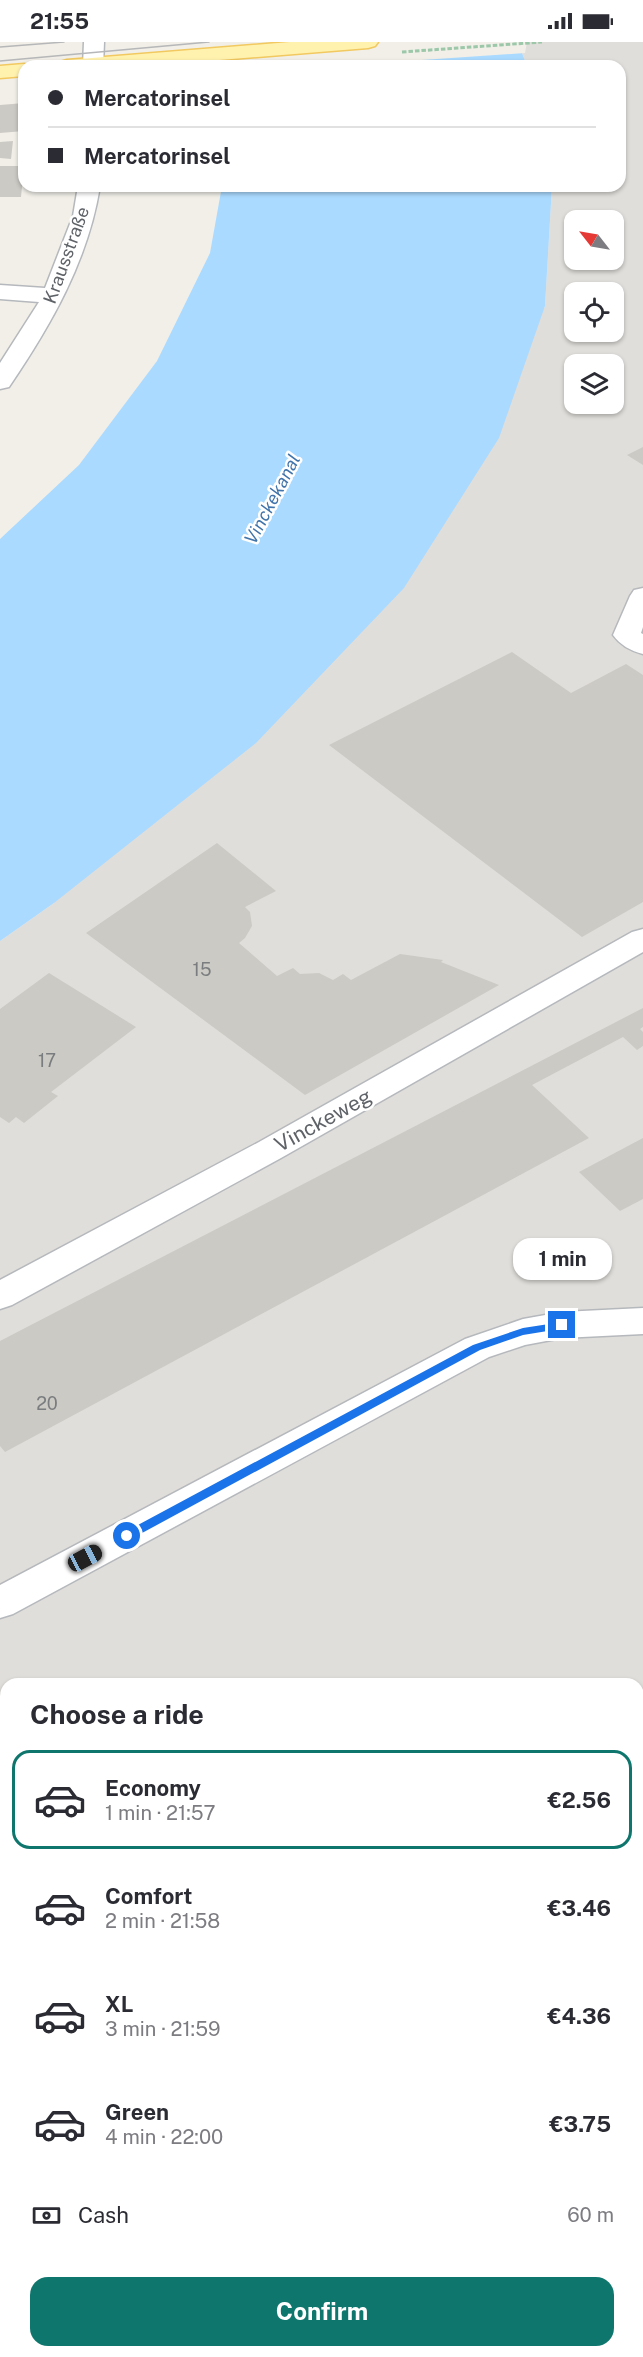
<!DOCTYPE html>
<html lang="en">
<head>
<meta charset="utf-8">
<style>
  body { margin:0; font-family:"Public Sans",sans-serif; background:#f2f2f3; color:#2b2b33; height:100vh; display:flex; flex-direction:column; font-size:22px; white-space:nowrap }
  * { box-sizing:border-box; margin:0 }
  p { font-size:20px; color:#7c7c81 }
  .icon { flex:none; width:33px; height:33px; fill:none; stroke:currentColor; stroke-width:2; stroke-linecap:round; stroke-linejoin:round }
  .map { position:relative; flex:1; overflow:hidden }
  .details { position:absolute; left:0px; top:1636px; width:644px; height:680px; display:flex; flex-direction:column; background:#fff; border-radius:18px 18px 0 0; box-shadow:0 2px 4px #0004 }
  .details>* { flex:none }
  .top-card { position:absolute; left:18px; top:18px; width:608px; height:132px; border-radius:18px; box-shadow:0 2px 4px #0004; display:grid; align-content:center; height:132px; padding:0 30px; background:#fff }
  .needle { width:39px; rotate:301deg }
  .tools { position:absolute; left:564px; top:168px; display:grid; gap:12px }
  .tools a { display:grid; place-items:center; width:60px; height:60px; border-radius:12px; background:#fff; box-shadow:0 2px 4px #0004; font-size:30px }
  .end { position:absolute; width:27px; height:27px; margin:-14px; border:8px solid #1a73e8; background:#fff; box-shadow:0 0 0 3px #fff }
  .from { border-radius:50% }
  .bubble { position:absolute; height:42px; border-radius:18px; background:#fff; box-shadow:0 2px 4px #0004; font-size:20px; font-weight:700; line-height:42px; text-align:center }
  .car { position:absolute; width:18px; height:36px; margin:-18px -9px; border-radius:8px; box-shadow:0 0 4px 2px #0007; background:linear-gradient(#222 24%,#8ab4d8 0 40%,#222 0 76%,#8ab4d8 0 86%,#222 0) }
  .top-card b { display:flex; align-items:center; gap:21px; height:57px; font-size:22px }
  .top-card b+b { border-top:2px solid #e1e1e2 }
  .top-card i { width:15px; height:15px; background:#2b2b33 }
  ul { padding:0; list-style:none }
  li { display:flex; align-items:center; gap:18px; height:99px; margin:0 12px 9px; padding:0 18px; border:3px solid transparent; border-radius:18px }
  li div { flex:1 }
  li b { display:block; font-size:22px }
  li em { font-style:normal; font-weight:700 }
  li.active { border-color:#0f766e }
  li>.icon { width:54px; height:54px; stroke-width:1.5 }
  h2 { padding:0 30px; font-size:27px; line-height:72px }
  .pay { display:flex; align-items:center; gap:15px; height:66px; padding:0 30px; font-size:22px }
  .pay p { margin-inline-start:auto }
  .button { display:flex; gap:12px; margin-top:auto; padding:12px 30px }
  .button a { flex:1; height:69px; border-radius:18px; background:#0f766e; color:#fff; font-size:24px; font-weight:700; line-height:69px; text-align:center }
  .status { display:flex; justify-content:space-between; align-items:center; height:42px; padding:0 30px; background:#fff; direction:ltr }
  .status svg { height:16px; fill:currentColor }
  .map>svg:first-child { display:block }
</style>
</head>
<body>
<div class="status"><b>21:55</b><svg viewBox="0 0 49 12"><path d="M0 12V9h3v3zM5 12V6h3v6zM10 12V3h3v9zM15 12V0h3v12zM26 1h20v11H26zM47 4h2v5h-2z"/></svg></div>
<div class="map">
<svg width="643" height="2315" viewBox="0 0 643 2315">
  <rect width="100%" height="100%" fill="#f1efe8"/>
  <path fill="#e0deda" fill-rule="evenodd" d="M524,0H643V2315H0V899L54,861L545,265L552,144H620V24H527L522,11ZM574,178H614V218H574ZM574,250H614V290H574ZM574,322H614V362H574ZM6,1642H638V2310H6Z"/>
  <g fill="#aadaff">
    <polygon points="524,0 522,11 527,24 277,24"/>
    <polygon points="222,144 552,144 545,264 499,396 404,546 256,701 54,861 0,899 0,497 79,423 157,319 210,211"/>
  </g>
  <polygon fill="#f1efe8" points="263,0 527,0 525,11 334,24 274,24"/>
  <g fill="#cccac5">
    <polygon points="24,61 24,89 0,91 0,63"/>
    <polygon points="13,99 11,117 0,116 0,100"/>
    <polygon points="0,124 24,124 21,155 0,155"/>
    <polygon points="643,405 643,423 627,413"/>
    <polygon points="512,610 571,651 626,622 643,633 643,860 582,895 329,703"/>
    <polygon points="217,801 276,849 245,865 250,870 252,884 245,896 239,901 277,934 293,926 300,932 319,931 333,938 343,932 351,938 400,912 443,918 441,920 499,943 305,1053 86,891"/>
    <polygon points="49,931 136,985 51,1050 58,1054 24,1081 16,1075 9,1081 0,1075 0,967"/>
    <polygon points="643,966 643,985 640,987 643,990 643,1004 637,1008 623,995 532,1043 589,1096 5,1410 0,1404 0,1299"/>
    <polygon points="643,1096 643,1157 620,1169 579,1130"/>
    <polygon points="0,2163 6,2173 6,2310 86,2310 89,2315 0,2315"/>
  </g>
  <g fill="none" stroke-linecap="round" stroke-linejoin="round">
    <defs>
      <g id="minor">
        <polygon points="84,0 104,0 103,24 83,24"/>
        <path d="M78,144H100C88,219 51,283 9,345L0,347V321L39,260L0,257V243L45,246L73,174Z"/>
        <path d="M643,546V585L641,591L643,592V612C631,609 620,603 613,593L630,554L634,548Z"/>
        <polygon points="643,887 643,910 281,1116 12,1263 0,1267 0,1238 259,1100 632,890"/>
        <polygon points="643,1266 643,1292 562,1296 525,1303 489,1315 13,1572 0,1576 0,1543 465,1297 523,1277 562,1270"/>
        <polygon points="0,2046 6,2048 6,2096 0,2094"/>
        <polygon points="121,2310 168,2310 170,2315 123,2315"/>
      </g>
      <g id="major">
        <polygon points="290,0 378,0 375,4 368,6 145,24 57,24 60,20 67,18"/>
        <polygon points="24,22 32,24 24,24 24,34 0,36 0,24"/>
      </g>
    </defs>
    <use href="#minor" stroke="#b5b8bc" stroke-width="3"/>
    <use href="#major" stroke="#f2c960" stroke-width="3"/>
    <polyline stroke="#9cc7a9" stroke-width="3" stroke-dasharray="4.5 2" stroke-linecap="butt" points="402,10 542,0"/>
    <use href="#minor" fill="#fff" fill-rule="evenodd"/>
    <use href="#major" fill="#fff2af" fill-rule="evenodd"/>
    <g stroke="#b6b7b8" stroke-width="1.5">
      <polyline points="0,5 64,0"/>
      <polyline points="0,19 209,0"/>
    </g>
  </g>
  <polygon fill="#1a73e8" points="562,1280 566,1281 566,1286 523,1293 480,1308 131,1497 127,1498 121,1494 123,1491 473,1303 523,1286"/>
  <g text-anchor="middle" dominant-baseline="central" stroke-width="5" stroke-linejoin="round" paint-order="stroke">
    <g font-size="18" fill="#5f6368" stroke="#fff">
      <text transform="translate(66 213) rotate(-70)">Krausstraße</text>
    </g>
    <g font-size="18" font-style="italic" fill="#4174aa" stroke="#fff">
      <text transform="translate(272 457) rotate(-62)">Vinckekanal</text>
    </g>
    <g font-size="18" fill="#7a7d7f">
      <text x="202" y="927">15</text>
      <text x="47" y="1018">17</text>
      <text x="47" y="1361">20</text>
    </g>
    <g font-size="21" fill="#5f6368" stroke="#fff">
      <text transform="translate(323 1078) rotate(-29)">Vinckeweg</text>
    </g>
  </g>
</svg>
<div class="tools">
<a><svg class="needle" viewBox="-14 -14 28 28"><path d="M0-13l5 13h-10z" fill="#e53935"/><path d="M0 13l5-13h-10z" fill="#7c7c81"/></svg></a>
<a><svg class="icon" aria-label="locate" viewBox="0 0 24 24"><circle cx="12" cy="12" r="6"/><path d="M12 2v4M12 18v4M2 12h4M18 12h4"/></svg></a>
<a><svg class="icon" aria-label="layers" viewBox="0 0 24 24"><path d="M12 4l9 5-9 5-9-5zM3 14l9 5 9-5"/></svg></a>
</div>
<i class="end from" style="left:127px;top:1494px"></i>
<i class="end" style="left:562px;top:1283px"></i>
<div class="bubble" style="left:513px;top:1196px;width:99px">1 min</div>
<i class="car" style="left:85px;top:1516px;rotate:62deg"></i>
<div class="top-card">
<b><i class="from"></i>Mercatorinsel</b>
<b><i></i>Mercatorinsel</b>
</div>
<section class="details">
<h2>Choose a ride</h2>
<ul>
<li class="active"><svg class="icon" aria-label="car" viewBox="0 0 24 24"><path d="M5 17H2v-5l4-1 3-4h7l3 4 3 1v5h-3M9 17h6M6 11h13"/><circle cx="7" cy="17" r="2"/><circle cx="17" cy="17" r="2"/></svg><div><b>Economy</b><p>1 min · 21:57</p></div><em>€2.56</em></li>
<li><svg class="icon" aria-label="car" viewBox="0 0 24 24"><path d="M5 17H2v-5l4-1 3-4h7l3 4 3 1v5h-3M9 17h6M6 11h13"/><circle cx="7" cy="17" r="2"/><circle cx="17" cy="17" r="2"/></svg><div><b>Comfort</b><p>2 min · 21:58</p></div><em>€3.46</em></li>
<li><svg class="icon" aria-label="car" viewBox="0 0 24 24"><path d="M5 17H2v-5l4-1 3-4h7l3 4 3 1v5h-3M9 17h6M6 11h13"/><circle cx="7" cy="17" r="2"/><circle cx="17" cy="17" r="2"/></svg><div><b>XL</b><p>3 min · 21:59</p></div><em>€4.36</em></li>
<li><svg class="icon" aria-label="car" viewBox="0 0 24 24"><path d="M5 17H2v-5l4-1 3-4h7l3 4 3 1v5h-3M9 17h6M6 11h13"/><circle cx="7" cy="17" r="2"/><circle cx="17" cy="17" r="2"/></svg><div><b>Green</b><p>4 min · 22:00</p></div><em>€3.75</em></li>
</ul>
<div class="pay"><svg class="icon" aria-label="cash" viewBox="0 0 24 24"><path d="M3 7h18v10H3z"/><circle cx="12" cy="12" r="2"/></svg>Cash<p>60 m</p></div>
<div class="button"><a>Confirm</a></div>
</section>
</div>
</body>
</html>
